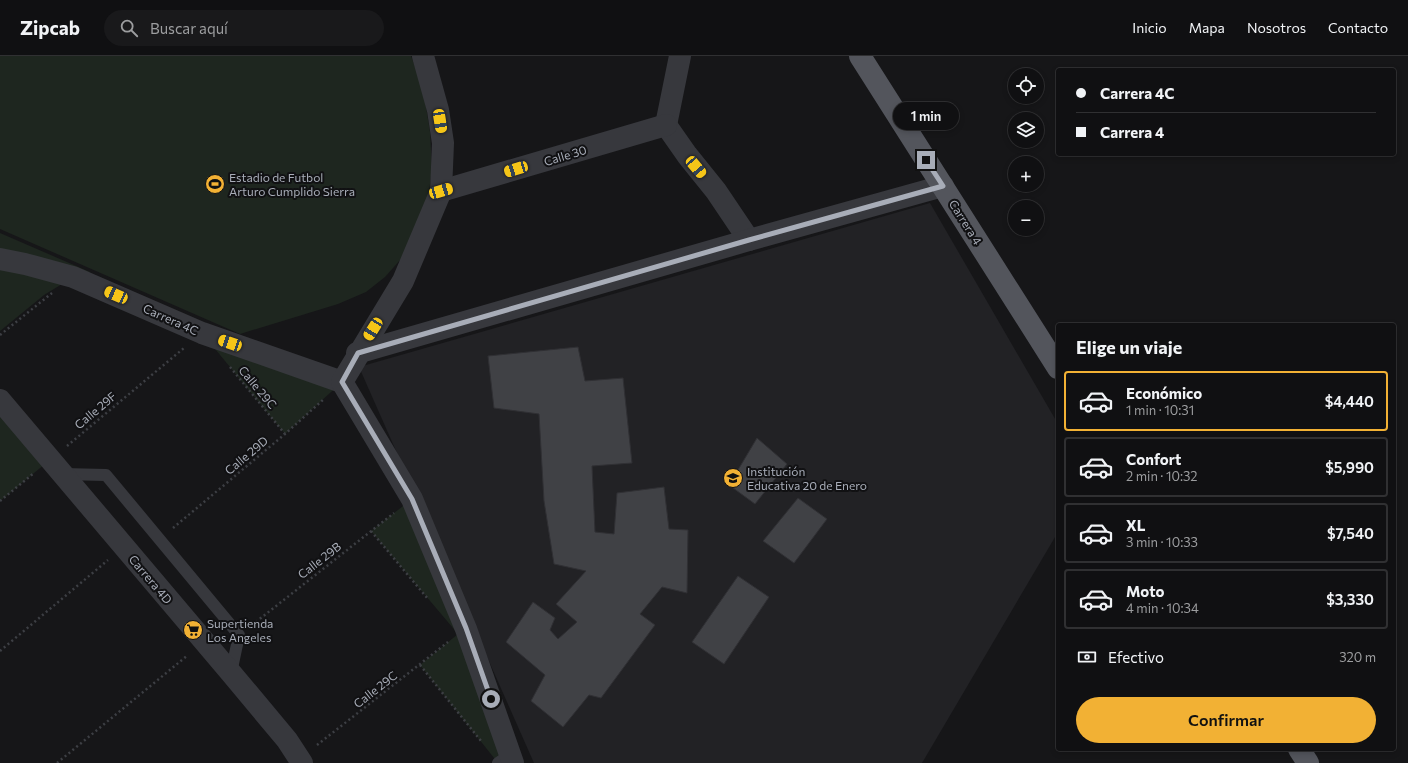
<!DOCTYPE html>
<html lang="es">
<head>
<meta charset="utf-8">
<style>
  body { margin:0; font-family:Commissioner,sans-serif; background:#19191b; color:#f1f3f6; height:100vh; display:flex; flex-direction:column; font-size:15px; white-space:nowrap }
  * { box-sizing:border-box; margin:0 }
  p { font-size:13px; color:#9c9d9f }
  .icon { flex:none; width:22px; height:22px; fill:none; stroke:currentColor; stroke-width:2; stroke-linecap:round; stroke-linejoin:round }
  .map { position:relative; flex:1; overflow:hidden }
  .side { position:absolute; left:1056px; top:267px; width:340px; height:428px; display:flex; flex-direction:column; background:#101012; border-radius:4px; box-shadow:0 2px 6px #0003,0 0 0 1px #303032 }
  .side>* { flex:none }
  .guide { position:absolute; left:1056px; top:12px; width:340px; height:88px; border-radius:4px; box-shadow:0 2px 6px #0003,0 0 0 1px #303032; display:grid; align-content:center; height:88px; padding:0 20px; background:#101012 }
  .controls { position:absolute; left:1008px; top:12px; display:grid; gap:8px }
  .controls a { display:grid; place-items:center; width:36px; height:36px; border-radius:50%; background:#101012; box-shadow:0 2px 6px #0003,0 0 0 1px #303032; font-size:20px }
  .end { position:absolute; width:18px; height:18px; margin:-9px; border:5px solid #a8adb8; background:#111; box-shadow:0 0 0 2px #111 }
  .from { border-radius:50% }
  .bubble { position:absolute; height:28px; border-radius:14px; background:#101012; box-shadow:0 2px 6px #0003,0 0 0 1px #303032; font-size:13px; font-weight:600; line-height:28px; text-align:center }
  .car { position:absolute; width:12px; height:24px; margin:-12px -6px; border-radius:5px; box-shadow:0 0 3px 1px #0007; background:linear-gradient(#f5c518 24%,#345 0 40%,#f5c518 0 76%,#345 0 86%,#f5c518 0) }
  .guide b { display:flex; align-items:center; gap:14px; height:38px; font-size:15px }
  .guide b+b { border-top:1px solid #303032 }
  .guide i { width:10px; height:10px; background:#f1f3f6 }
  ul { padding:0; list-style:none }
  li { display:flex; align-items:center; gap:12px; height:60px; margin:0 8px 6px; padding:0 12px; border:2px solid #303032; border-radius:4px }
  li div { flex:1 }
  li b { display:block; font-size:15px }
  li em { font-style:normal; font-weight:600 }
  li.selected { border-color:#f2b134 }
  li>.icon { width:36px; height:36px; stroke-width:1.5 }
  h2 { padding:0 20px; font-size:18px; line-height:48px }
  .pay { display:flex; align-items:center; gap:10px; height:44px; padding:0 20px; font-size:15px }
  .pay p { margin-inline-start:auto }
  .action { display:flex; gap:8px; margin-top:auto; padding:8px 20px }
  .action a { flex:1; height:46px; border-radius:24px; background:#f2b134; color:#111; font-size:16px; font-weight:600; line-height:46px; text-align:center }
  header { display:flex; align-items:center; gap:24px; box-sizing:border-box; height:56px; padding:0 20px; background:#101012; border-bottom:1px solid #303032 }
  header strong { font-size:19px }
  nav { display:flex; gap:22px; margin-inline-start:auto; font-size:14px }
  .search { width:280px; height:36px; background:#19191b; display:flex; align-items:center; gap:10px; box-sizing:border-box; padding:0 14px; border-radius:22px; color:#9c9d9f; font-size:15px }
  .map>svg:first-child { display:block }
</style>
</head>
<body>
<header>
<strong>Zipcab</strong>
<div class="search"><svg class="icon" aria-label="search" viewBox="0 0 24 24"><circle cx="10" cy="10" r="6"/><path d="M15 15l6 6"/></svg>Buscar aquí</div>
<nav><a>Inicio</a><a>Mapa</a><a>Nosotros</a><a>Contacto</a></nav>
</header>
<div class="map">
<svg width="1408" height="707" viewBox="0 0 1408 707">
  <rect width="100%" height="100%" fill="#161618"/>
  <polygon fill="#222225" points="930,147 1058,368 1058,476 922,707 534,707 359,311"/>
  <g fill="#1e261f">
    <polygon points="0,0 411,0 423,32 430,76 432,113 428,144 401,203 385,221 366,236 338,248 240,278 0,173"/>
    <polygon points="0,177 90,216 86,221 0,198"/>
    <polygon points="0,208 67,225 44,239 0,275"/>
    <polygon points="202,277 342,326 285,378"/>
    <polygon points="0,344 51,403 0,445"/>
    <polygon points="412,443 513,707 498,707 420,609 458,578 371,475"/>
  </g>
  <g fill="#404145" stroke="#303034">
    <polygon points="578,291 585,325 623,322 632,407 592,410 595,476 614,478 617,437 664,431 669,473 688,474 687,537 662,531 640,558 655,569 601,642 589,639 563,671 531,645 545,619 506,586 533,546 555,562 550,574 558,583 577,566 556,548 586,515 554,508 544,445 539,358 494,352 488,300"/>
    <polygon points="757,382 787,408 755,448 729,429"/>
    <polygon points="798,442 827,463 794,507 763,485"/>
    <polygon points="738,520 769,541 724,608 692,586"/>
  </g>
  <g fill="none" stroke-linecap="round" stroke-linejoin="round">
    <g stroke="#3d3f44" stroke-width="2.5" stroke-dasharray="2 3" stroke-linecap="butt">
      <polyline points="0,279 52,237"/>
      <polyline points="230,311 285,378"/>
      <polyline points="67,390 184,292"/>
      <polyline points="0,445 34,417"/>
      <polyline points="173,472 285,378 324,343"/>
      <polyline points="371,475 428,543"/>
      <polyline points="252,569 394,457"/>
      <polyline points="0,595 108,504"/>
      <polyline points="420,609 481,685"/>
      <polyline points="317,689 448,586"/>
      <polyline points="57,707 188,599"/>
    </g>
    <g stroke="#37383d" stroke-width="12">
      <polyline points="62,418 106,419 239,579 231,617"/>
      <polyline points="498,707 510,699"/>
    </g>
    <g stroke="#37383d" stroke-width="22">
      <polyline points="666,69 687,99 716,135 749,184"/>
      <polyline points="666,69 680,0"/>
      <polyline points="441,135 666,69"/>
      <polyline points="0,203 25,208 73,221 202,277 342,326 412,443 466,573 513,707"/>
      <polyline points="357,297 749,184 943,130"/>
      <polyline points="342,326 403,225 441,135 443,87 438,54 423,0"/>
    </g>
    <polyline stroke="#37383d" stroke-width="22" points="0,344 231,617 287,684 302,707"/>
    <g stroke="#53555c" stroke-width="22">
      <polyline points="860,0 1058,312"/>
      <polyline points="1299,693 1308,707"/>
    </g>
  </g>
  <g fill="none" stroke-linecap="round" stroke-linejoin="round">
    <polyline stroke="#a8adb8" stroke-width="5" points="491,643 466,572 412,443 342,326 358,297 749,184 943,130 926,104"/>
  </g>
  <defs>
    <symbol id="stadium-disc" viewBox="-11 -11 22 22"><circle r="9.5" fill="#f2b134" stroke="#111113"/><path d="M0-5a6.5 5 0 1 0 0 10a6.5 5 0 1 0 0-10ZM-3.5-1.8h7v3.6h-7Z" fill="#111"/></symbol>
    <symbol id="school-disc" viewBox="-11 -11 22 22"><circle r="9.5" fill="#f2b134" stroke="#111113"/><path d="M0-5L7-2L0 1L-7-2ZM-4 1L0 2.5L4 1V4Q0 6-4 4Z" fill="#111"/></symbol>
    <symbol id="supermarket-disc" viewBox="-11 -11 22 22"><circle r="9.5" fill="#f2b134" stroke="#111113"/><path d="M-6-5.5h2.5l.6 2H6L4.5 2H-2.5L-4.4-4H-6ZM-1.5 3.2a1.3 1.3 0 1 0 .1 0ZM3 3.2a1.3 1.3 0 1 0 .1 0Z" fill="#111"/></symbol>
  </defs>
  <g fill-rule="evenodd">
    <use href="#stadium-disc" x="204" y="117" width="22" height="22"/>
    <use href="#school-disc" x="722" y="411" width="22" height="22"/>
    <use href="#supermarket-disc" x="182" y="563" width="22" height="22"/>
  </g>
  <g text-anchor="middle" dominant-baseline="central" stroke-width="4" stroke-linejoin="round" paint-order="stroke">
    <g font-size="12" fill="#a8adb8" stroke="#111113">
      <text transform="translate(565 99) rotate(-17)">Calle 30</text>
      <text transform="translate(966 166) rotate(58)">Carrera 4</text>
      <text transform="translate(171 263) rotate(24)">Carrera 4C</text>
      <text transform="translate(258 331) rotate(50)">Calle 29C</text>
      <text transform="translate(95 354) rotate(-40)">Calle 29F</text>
      <text transform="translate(246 399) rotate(-40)">Calle 29D</text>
      <text transform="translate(319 504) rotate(-38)">Calle 29B</text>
      <text transform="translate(151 523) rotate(50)">Carrera 4D</text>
      <text transform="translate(375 633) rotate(-38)">Calle 29C</text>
    </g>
    <g font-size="12" fill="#a8adb8" stroke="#111113" text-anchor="start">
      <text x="229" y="121">Estadio de Futbol<tspan x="229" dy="14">Arturo Cumplido Sierra</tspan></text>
      <text x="747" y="415">Institución<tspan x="747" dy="14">Educativa 20 de Enero</tspan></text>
      <text x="207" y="567">Supertienda<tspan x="207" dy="14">Los Angeles</tspan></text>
    </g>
  </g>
</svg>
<div class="controls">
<a><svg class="icon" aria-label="locate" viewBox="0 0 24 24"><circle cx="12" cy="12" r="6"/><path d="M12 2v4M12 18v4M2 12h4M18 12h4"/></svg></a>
<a><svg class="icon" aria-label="layers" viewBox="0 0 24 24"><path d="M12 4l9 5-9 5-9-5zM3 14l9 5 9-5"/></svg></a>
<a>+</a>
<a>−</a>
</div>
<i class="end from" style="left:491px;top:643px"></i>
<i class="end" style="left:926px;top:104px"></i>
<div class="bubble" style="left:893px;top:46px;width:66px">1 min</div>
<i class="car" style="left:440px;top:65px;rotate:171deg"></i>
<i class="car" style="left:696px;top:111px;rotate:140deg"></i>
<i class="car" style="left:516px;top:113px;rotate:253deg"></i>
<i class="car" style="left:441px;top:135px;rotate:74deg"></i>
<i class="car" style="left:116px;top:239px;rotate:294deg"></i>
<i class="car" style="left:373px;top:273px;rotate:212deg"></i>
<i class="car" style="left:230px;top:287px;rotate:289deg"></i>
<div class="guide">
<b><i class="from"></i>Carrera 4C</b>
<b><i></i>Carrera 4</b>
</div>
<section class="side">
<h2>Elige un viaje</h2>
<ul>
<li class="selected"><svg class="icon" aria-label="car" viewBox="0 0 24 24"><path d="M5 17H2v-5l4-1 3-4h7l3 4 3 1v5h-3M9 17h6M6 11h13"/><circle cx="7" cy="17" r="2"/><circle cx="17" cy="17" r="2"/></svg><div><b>Económico</b><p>1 min · 10:31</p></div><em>$4,440</em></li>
<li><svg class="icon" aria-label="car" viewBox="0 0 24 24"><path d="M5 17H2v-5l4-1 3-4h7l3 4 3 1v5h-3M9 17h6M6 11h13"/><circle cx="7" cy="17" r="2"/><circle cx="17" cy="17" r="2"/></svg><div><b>Confort</b><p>2 min · 10:32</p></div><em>$5,990</em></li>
<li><svg class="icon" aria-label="car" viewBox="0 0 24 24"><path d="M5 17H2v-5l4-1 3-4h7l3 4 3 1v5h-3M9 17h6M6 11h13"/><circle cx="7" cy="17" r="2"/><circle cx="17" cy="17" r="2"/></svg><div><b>XL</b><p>3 min · 10:33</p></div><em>$7,540</em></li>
<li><svg class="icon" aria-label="car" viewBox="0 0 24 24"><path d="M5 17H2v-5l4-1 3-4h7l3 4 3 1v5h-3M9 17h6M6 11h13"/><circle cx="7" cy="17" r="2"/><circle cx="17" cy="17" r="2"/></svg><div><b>Moto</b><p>4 min · 10:34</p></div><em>$3,330</em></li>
</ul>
<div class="pay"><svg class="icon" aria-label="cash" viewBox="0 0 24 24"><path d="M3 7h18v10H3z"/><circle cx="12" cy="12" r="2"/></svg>Efectivo<p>320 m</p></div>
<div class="action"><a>Confirmar</a></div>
</section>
</div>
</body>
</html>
